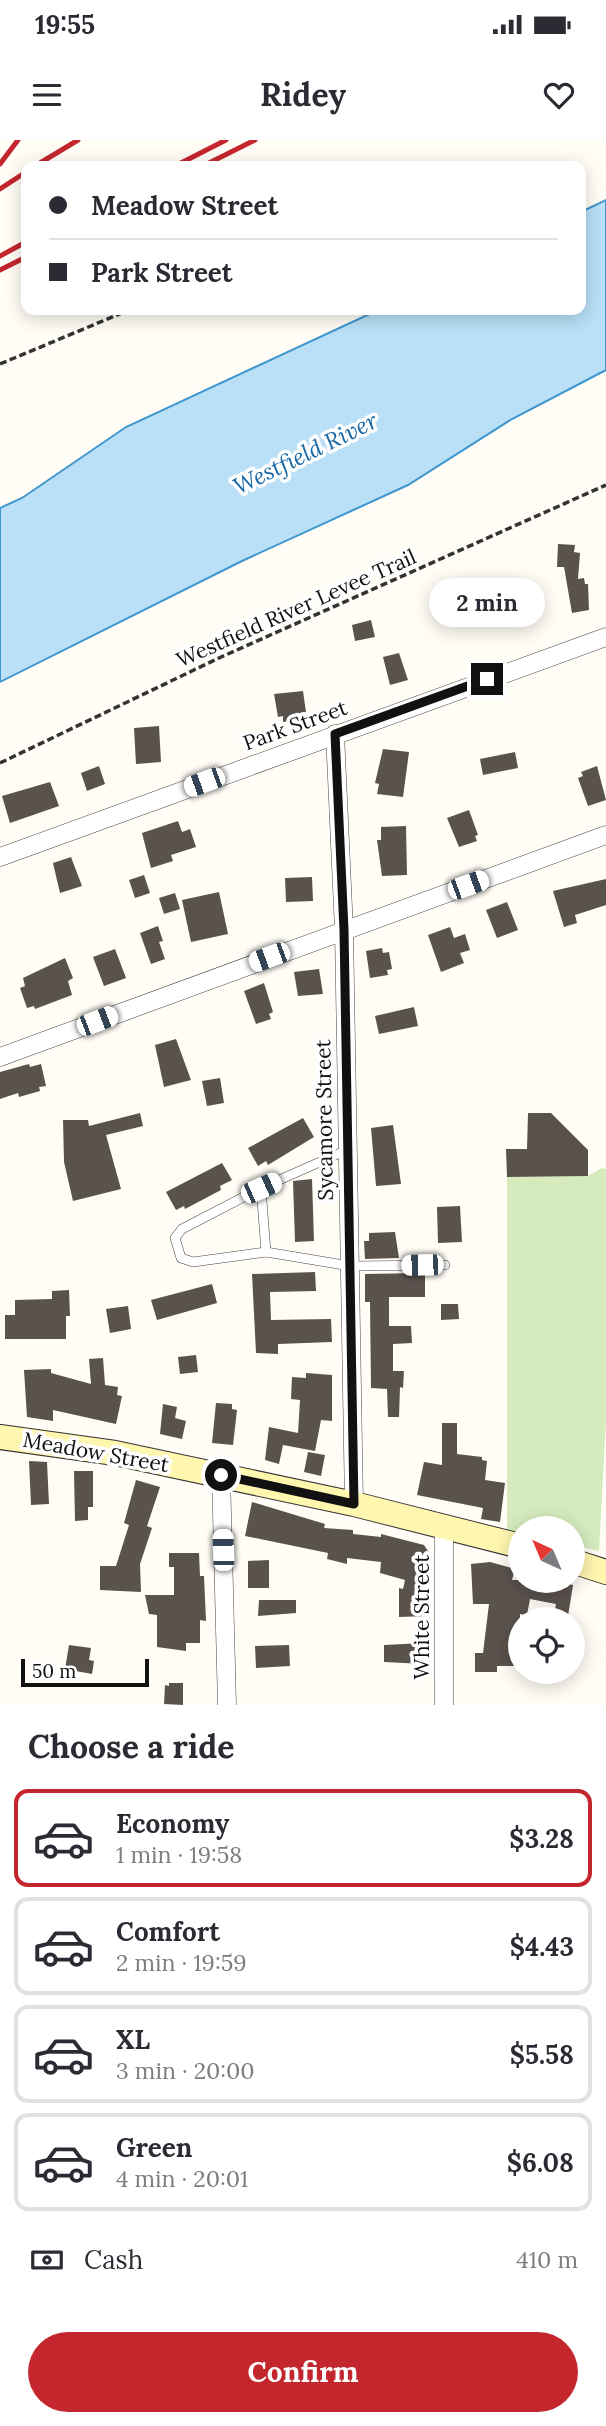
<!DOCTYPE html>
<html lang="en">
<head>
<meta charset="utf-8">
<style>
  body { margin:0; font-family:Lora,serif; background:#f7f7f7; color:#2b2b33; height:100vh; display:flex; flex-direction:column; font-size:26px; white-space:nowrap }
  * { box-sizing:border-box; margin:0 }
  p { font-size:23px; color:#7c7c81 }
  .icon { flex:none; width:38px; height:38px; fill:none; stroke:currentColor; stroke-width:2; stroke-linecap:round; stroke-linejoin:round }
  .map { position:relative; height:1565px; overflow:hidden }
  .panel { display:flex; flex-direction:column; background:#fff; flex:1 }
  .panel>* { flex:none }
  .hud { position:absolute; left:21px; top:21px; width:565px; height:154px; border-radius:14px; box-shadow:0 4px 18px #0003; display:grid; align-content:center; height:154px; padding:0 28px; background:#fff }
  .needle { width:46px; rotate:316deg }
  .buttons { position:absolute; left:508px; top:1376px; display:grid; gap:14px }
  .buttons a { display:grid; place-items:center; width:77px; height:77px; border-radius:50%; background:#fff; box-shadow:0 4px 18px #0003; font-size:35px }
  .scale { position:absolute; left:21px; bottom:18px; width:128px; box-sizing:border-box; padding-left:7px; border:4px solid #111; border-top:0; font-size:19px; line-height:24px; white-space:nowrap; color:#111; -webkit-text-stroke:5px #fff; paint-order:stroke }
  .end { position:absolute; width:32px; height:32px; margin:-16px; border:9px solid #111; background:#fff; box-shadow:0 0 0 4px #fff }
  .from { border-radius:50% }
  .bubble { position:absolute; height:49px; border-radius:24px; background:#fff; box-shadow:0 4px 18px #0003; font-size:23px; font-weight:700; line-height:49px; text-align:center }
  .car { position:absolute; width:21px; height:42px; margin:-21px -10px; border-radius:9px; box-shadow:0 0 5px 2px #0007; background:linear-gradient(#fff 24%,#345 0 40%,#fff 0 76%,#345 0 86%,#fff 0) }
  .hud b { display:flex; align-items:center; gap:24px; height:66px; font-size:26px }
  .hud b+b { border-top:2px solid #e1e1e2 }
  .hud i { width:18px; height:18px; background:#2b2b33 }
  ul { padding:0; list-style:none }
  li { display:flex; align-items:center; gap:21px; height:98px; margin:0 14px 10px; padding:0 14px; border:4px solid #e1e1e2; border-radius:14px }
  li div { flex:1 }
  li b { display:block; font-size:26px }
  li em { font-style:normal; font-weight:700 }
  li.on { border-color:#c4262e }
  li>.icon { width:63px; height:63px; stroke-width:1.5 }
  h2 { padding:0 28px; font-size:32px; line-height:84px }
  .pay { display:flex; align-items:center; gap:18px; height:77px; padding:0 28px; font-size:26px }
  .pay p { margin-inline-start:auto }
  .action { display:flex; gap:14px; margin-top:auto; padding:14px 28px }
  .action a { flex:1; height:80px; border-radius:42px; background:#c4262e; color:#fff; font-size:28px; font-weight:700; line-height:80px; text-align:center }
  .status { display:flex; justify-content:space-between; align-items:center; height:49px; padding:0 35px; background:#fff; direction:ltr }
  .status svg { height:19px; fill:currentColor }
  header { display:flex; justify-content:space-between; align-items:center; height:91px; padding:0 28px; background:#fff; font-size:32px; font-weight:700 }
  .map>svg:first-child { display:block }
</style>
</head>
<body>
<div class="status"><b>19:55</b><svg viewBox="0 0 49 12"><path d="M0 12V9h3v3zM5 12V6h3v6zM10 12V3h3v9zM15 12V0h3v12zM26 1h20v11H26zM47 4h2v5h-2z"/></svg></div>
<header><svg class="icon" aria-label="menu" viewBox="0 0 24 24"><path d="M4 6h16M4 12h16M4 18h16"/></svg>Ridey<svg class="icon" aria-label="heart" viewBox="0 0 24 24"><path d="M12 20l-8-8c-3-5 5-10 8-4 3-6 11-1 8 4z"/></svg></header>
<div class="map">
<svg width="606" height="1565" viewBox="0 0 606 1565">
  <rect width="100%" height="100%" fill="#fffdf5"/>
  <polygon fill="#d5ebbd" points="602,1028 606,1029 606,1279 599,1411 572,1405 572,1388 520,1388 520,1393 507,1390 507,1037 588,1036"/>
  <polygon fill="#b9e0f7" stroke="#3f96cf" stroke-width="2" points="606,60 606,230 512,279 408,345 242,421 0,542 0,368 22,358 126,287 378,170 581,170 581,72"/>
  <g fill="#5a524d">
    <polygon points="558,404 575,405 574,412 580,413 578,439 584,438 585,444 588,444 589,470 572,473 564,427 557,427"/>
    <polygon points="530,453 537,473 503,483 497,464"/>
    <polygon points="371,480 375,497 355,501 352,485"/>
    <polygon points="399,513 408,540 390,545 383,517"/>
    <polygon points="303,551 306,572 300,573 301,579 283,582 283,576 278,577 274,554"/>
    <polygon points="159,586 161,622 136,624 134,588"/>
    <polygon points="383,609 409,612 403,657 377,654 379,644 375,643"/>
    <polygon points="515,612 518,628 483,635 480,619"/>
    <polygon points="99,626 105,644 87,651 81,633"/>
    <polygon points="597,626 606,660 588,666 578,638 583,636 581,632"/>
    <polygon points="50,642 59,666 10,683 2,656"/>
    <polygon points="469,670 478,695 475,696 477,701 459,707 447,678"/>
    <polygon points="178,681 182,692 190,689 196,707 171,715 173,721 151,728 142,693"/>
    <polygon points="406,686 407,735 382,736 377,700 381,700 381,687"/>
    <polygon points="71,717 82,746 60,753 53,723"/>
    <polygon points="144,735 150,753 135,758 129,740"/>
    <polygon points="312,737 313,761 286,762 285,738"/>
    <polygon points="606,739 606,765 575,775 577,783 564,787 553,751"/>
    <polygon points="219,752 228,794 191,802 182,760"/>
    <polygon points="175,753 180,769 164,774 159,758"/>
    <polygon points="507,762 518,790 497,798 486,770"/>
    <polygon points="158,786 163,801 159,802 165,819 151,824 140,793"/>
    <polygon points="450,787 454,798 465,794 470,810 460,813 464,823 441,832 428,795"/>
    <polygon points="382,808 383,813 389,812 392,829 387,830 388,835 370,838 366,811"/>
    <polygon points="115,809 126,838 104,846 93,817"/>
    <polygon points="65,818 73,838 68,841 72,855 35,869 34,866 27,868 20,848 25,846 23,838"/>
    <polygon points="319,829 323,854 298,856 294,832"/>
    <polygon points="264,843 273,872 269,874 271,879 256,884 244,851"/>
    <polygon points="414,867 418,886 379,894 375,876"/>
    <polygon points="176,899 191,940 164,947 155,905"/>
    <polygon points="29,924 30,927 41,924 46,946 39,947 40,951 19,957 18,953 0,959 0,932"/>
    <polygon points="220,938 224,963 207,966 202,941"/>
    <polygon points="140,973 143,986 106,995 121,1049 73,1061 64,1022 63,980 88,980 89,986"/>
    <polygon points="528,973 551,973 588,1010 588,1036 507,1037 506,1009 527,1009"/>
    <polygon points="303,978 314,997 268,1025 266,1021 258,1026 248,1008"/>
    <polygon points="393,985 401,1044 376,1046 371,988"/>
    <polygon points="222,1023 232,1040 220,1046 221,1050 185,1069 184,1066 176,1070 166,1052"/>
    <polygon points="312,1039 314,1101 295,1102 293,1041"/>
    <polygon points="460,1066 462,1102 438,1103 437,1067"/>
    <polygon points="395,1092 399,1118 365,1119 364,1101 369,1101 369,1093"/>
    <polygon points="315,1132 316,1151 270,1152 271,1180 331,1179 332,1202 278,1204 278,1214 256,1213 252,1134"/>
    <polygon points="425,1133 425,1157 389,1157 389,1186 411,1186 412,1203 393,1204 393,1231 404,1231 403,1248 400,1247 399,1277 388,1277 387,1249 371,1248 370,1162 365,1162 365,1134"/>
    <polygon points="212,1144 217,1163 157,1180 151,1160"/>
    <polygon points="69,1150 70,1176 66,1176 66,1199 5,1199 5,1175 15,1175 15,1160 52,1159 52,1151"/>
    <polygon points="441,1164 458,1164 459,1179 441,1180"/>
    <polygon points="128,1166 131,1189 110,1193 106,1169"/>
    <polygon points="196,1215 198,1232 180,1234 178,1217"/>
    <polygon points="103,1218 105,1245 118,1247 117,1255 122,1256 116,1284 53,1270 53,1281 27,1277 24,1230 51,1229 51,1233 91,1244 89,1219"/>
    <polygon points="306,1233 332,1235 332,1281 321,1280 315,1311 283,1305 279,1324 265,1320 269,1287 298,1293 300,1260 291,1259 292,1237 306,1238"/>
    <polygon points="216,1263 232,1264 232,1269 237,1270 233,1305 212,1303"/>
    <polygon points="163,1264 177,1267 175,1278 186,1281 182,1299 160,1294"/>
    <polygon points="442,1283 457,1283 457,1314 482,1317 482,1320 487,1321 485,1340 505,1343 500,1382 481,1379 483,1368 417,1355 424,1322 442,1325"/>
    <polygon points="308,1312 325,1315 321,1336 304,1332"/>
    <polygon points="29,1321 47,1322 49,1364 31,1365"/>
    <polygon points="74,1331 93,1331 93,1367 88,1367 88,1380 75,1381"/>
    <polygon points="136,1340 160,1347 147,1386 152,1388 140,1424 141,1452 100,1450 100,1426 116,1426 129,1385 124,1383"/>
    <polygon points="252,1362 325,1384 324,1388 353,1390 353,1394 381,1397 381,1394 424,1405 430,1414 428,1476 399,1477 399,1448 403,1449 405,1440 380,1433 381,1422 347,1418 347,1424 327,1419 328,1413 245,1396"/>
    <polygon points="169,1413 199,1413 200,1436 204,1436 206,1481 200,1480 200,1503 186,1503 186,1511 157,1507 157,1475 149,1474 145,1455 174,1455 174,1427 169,1427"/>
    <polygon points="269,1420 269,1448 248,1448 248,1421"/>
    <polygon points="490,1422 515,1429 512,1440 553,1440 573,1445 568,1476 554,1474 556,1464 530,1459 527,1475 520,1474 520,1526 497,1526 497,1532 475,1532 475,1513 483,1513 489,1464 473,1464 471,1424"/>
    <polygon points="259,1460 296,1460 296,1473 258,1476"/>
    <polygon points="423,1503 424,1524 384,1522 384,1505"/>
    <polygon points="69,1505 91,1508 89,1520 94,1521 92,1534 65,1529"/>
    <polygon points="289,1505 290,1526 256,1528 255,1506"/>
    <polygon points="169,1543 183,1543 183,1565 164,1564 165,1545 169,1546"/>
  </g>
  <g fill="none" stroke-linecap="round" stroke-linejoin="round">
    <defs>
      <g id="lane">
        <polyline points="347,1010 261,1048 182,1089 175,1098 181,1118 193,1122 266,1112 350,1126 445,1125"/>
        <polyline points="261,1048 266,1112"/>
      </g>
      <g id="street">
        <polyline points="335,594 344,790 354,1364"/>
        <polyline points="0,717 606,497"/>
        <polyline points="0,917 606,695"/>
        <polyline points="221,1335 227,1565"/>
        <polyline points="444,1388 444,1565"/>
      </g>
      <g id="secondary">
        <polyline points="0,1297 115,1313 354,1364 520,1406"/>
        <polyline points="572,1421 606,1432"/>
      </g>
    </defs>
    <use href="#lane" stroke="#444" stroke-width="10"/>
    <use href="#street" stroke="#444" stroke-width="19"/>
    <use href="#secondary" stroke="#333" stroke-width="26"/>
    <g stroke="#333" stroke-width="3.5" stroke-dasharray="7 3.5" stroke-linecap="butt">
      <polyline points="406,26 408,25"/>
      <polyline points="0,224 129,170"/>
      <polyline points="0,623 219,518 606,345"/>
    </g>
    <use href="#lane" stroke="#fff" stroke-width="9"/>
    <use href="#street" stroke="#fff" stroke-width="18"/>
    <use href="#secondary" stroke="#fff6b0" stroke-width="24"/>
    <g stroke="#c4262e" stroke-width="5">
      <polyline points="0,24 18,0"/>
      <polyline points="35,26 78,0"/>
      <polyline points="175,26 226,0"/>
      <polyline points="203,26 255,0"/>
      <polyline points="0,49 26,32"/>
      <polyline points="0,116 26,102"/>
      <polyline points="0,130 26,117"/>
    </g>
  </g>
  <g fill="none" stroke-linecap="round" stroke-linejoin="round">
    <polyline stroke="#111" stroke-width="9" points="221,1335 354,1364 344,790 335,594 487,539"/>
  </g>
  <g text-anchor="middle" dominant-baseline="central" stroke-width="7" stroke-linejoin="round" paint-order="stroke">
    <g font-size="21" fill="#111" stroke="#fff">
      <text transform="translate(296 468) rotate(-24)">Westfield River Levee Trail</text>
      <text transform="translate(295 585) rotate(-20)">Park Street</text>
      <text transform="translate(324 980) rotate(-91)">Sycamore Street</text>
      <text transform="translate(96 1312) rotate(10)">Meadow Street</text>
      <text transform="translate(421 1477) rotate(-90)">White Street</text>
    </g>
    <g font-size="23" font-style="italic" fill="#1768a6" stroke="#fff">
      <text transform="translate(305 313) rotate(-26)">Westfield River</text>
    </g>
  </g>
</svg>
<div class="buttons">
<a><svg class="needle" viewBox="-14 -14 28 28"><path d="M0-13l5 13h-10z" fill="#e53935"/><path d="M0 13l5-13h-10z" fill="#7c7c81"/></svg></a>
<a><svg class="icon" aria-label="locate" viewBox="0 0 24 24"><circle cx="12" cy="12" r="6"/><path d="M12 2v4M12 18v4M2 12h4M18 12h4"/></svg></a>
</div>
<div class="scale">50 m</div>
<i class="end from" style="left:221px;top:1335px"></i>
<i class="end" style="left:487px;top:539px"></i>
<div class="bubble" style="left:429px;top:438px;width:116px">2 min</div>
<i class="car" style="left:204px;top:642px;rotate:250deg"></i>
<i class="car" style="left:468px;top:745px;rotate:70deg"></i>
<i class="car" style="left:269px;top:817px;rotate:250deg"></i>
<i class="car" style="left:97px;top:881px;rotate:69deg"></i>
<i class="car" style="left:261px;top:1048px;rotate:66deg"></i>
<i class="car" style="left:422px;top:1125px;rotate:269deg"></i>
<i class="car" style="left:223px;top:1410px;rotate:358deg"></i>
<div class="hud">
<b><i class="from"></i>Meadow Street</b>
<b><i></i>Park Street</b>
</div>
</div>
<section class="panel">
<h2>Choose a ride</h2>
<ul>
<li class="on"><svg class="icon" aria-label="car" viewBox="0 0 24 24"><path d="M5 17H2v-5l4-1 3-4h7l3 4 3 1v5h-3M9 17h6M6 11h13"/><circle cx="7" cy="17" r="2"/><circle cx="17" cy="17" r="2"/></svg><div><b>Economy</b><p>1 min · 19:58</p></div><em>$3.28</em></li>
<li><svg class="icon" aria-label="car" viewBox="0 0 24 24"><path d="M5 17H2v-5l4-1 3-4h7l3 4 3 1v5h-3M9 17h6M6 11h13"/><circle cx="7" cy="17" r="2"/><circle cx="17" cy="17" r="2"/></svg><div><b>Comfort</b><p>2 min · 19:59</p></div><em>$4.43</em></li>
<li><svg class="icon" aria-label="car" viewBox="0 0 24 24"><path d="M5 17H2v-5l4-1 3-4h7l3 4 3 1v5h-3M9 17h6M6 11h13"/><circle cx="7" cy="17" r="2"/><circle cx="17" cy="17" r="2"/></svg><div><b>XL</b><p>3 min · 20:00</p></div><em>$5.58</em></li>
<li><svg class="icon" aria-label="car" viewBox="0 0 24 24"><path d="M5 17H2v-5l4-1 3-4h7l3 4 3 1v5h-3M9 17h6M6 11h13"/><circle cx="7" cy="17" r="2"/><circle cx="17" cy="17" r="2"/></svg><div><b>Green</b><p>4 min · 20:01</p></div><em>$6.08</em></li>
</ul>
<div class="pay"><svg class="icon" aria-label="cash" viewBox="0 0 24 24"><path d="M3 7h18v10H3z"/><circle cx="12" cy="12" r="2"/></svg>Cash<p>410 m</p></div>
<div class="action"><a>Confirm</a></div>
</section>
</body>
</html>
